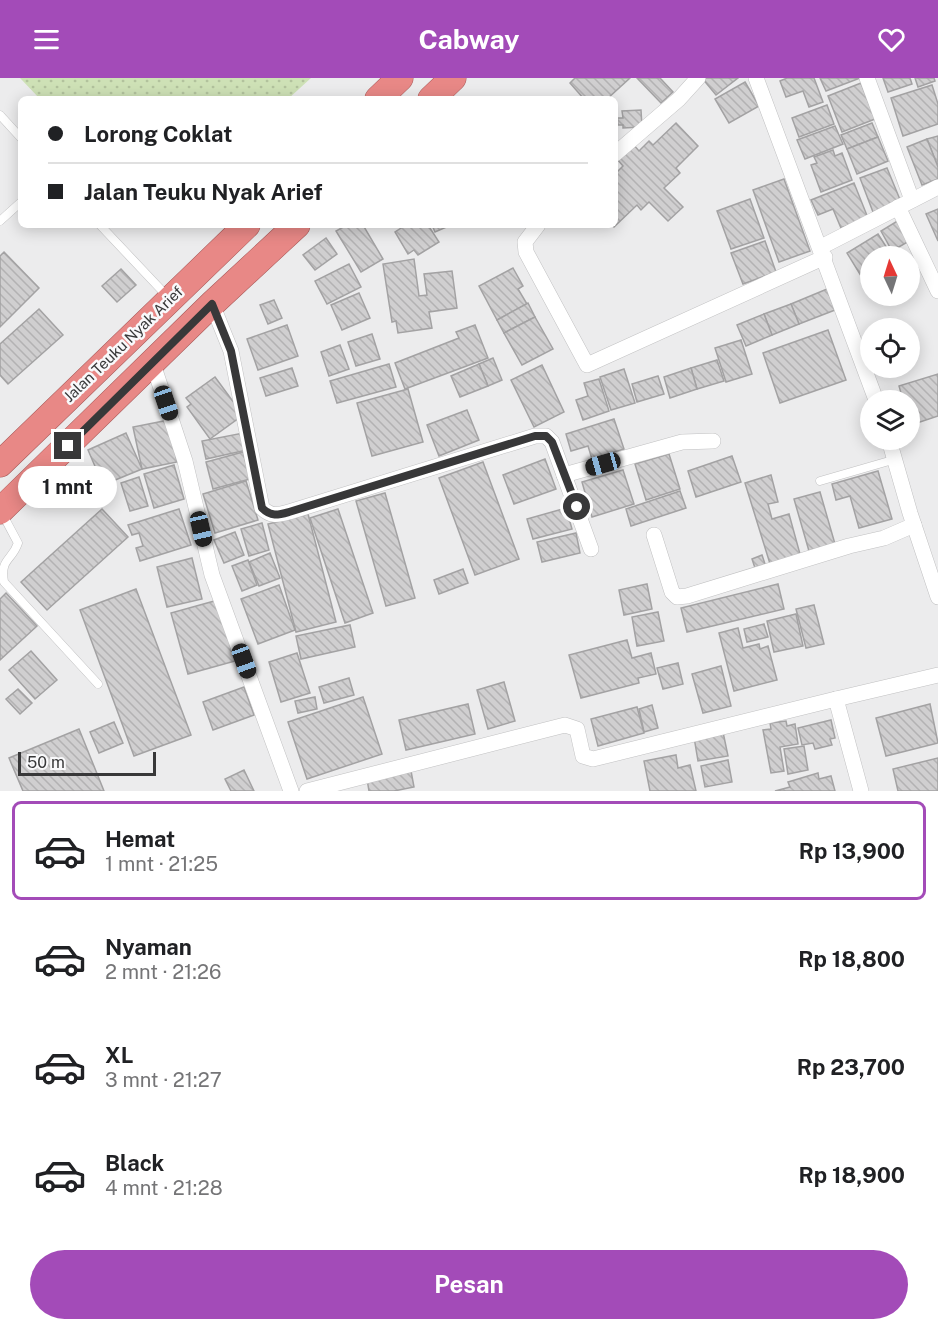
<!DOCTYPE html>
<html lang="id">
<head>
<meta charset="utf-8">
<style>
  body { margin:0; font-family:"Public Sans",sans-serif; background:#f2f2f2; color:#202124; height:100vh; display:flex; flex-direction:column; font-size:22px; white-space:nowrap }
  * { box-sizing:border-box; margin:0 }
  p { font-size:20px; color:#757577 }
  .icon { flex:none; width:33px; height:33px; fill:none; stroke:currentColor; stroke-width:2; stroke-linecap:round; stroke-linejoin:round }
  .map { position:relative; height:713px; overflow:hidden }
  .details { display:flex; flex-direction:column; background:#fff; flex:1 }
  .details>* { flex:none }
  .top-card { position:absolute; left:18px; top:18px; width:600px; height:132px; border-radius:9px; box-shadow:0 3px 15px #0003; display:grid; align-content:center; height:132px; padding:0 30px; background:#fff }
  .needle { width:39px; rotate:356deg }
  .fabs { position:absolute; left:860px; top:168px; display:grid; gap:12px }
  .fabs a { display:grid; place-items:center; width:60px; height:60px; border-radius:50%; background:#fff; box-shadow:0 3px 15px #0003; font-size:30px }
  .scale { position:absolute; left:18px; bottom:15px; width:138px; box-sizing:border-box; padding-left:6px; border:3px solid #383839; border-top:0; font-size:16px; line-height:21px; white-space:nowrap; color:#383839; -webkit-text-stroke:4px #f9f9fb; paint-order:stroke }
  .end { position:absolute; width:27px; height:27px; margin:-14px; border:8px solid #383839; background:#fff; box-shadow:0 0 0 3px #fff }
  .from { border-radius:50% }
  .bubble { position:absolute; height:42px; border-radius:21px; background:#fff; box-shadow:0 3px 15px #0003; font-size:20px; font-weight:700; line-height:42px; text-align:center }
  .car { position:absolute; width:18px; height:36px; margin:-18px -9px; border-radius:8px; box-shadow:0 0 4px 2px #0007; background:linear-gradient(#222 24%,#8ab4d8 0 40%,#222 0 76%,#8ab4d8 0 86%,#222 0) }
  .top-card b { display:flex; align-items:center; gap:21px; height:57px; font-size:22px }
  .top-card b+b { border-top:2px solid #e0e0e0 }
  .top-card i { width:15px; height:15px; background:#202124 }
  ul { padding:10px 0 0; list-style:none }
  li { display:flex; align-items:center; gap:18px; height:99px; margin:0 12px 9px; padding:0 18px; border:3px solid transparent; border-radius:9px }
  li div { flex:1 }
  li b { display:block; font-size:22px }
  li em { font-style:normal; font-weight:700 }
  li.selected { border-color:#a34bb8 }
  li>.icon { width:54px; height:54px; stroke-width:1.5 }
  .primary-button { display:flex; gap:12px; margin-top:auto; padding:12px 30px }
  .primary-button a { flex:1; height:69px; border-radius:36px; background:#a34bb8; color:#fff; font-size:24px; font-weight:700; line-height:69px; text-align:center }
  header { display:flex; justify-content:space-between; align-items:center; height:78px; padding:0 30px; background:#a34bb8; color:#fff; font-size:27px; font-weight:700 }
  .map>svg:first-child { display:block }
</style>
</head>
<body>
<header><svg class="icon" aria-label="menu" viewBox="0 0 24 24"><path d="M4 6h16M4 12h16M4 18h16"/></svg>Cabway<svg class="icon" aria-label="heart" viewBox="0 0 24 24"><path d="M12 20l-8-8c-3-5 5-10 8-4 3-6 11-1 8 4z"/></svg></header>
<div class="map">
<svg width="938" height="713" viewBox="0 0 938 713">
  <defs>
    <pattern id="grass-dots" width="8" height="8" patternUnits="userSpaceOnUse" patternTransform="scale(1.5)"><rect width="8" height="8" fill="#cee1b6"/><path d="M2 2h.1M6 6h.1" fill="none" stroke="#b2c29d" stroke-width="1.8" stroke-linecap="round"/></pattern>
    <pattern id="building-back-hatch" width="6" height="6" patternUnits="userSpaceOnUse" patternTransform="scale(1.5)"><rect width="6" height="6" fill="#d0cfd0"/><path d="M-1 5l2 2M0 0l6 6M5-1l2 2" fill="none" stroke="#b3b2b3"/></pattern>
  </defs>
  <rect width="100%" height="100%" fill="#ececed"/>
  <polygon fill="url(#grass-dots)" points="20,0 311,0 288,21 40,21"/>
  <g fill="url(#building-back-hatch)" stroke="#a3a2a3" stroke-width="1.5">
    <polygon points="575,0 630,0 607,21 584,21 570,5"/>
    <polygon points="637,0 660,0 673,14 661,25"/>
    <polygon points="702,0 738,0 716,17"/>
    <polygon points="787,0 814,0 823,24 809,29 803,13 786,19 780,3"/>
    <polygon points="820,0 860,0 826,13"/>
    <polygon points="883,0 910,0 912,6 888,14"/>
    <polygon points="915,0 934,0 935,3 918,9"/>
    <polygon points="745,4 759,28 729,45 715,21"/>
    <polygon points="861,5 875,41 842,54 828,18"/>
    <polygon points="932,7 938,26 938,46 903,58 891,20"/>
    <polygon points="827,27 834,46 799,59 792,40"/>
    <polygon points="641,32 642,49 623,50 623,47 618,47 617,40 623,40 622,33"/>
    <polygon points="676,45 698,68 676,90 680,95 664,110 683,129 668,143 649,124 641,132 637,127 614,149 612,147 615,147 615,96 623,88 617,81 633,66 639,73 649,63 653,67"/>
    <polygon points="872,45 878,59 847,71 841,57"/>
    <polygon points="835,48 843,66 805,81 797,62"/>
    <polygon points="938,58 938,89 927,61"/>
    <polygon points="878,59 888,83 857,96 847,71"/>
    <polygon points="927,61 938,89 938,101 922,107 907,69"/>
    <polygon points="833,72 835,78 842,75 852,102 821,114 811,87 817,85 814,79"/>
    <polygon points="887,90 901,124 873,134 860,100"/>
    <polygon points="784,101 810,173 779,184 753,112"/>
    <polygon points="854,105 868,140 841,150 833,131 818,137 811,122"/>
    <polygon points="750,121 764,160 731,171 717,133"/>
    <polygon points="938,131 938,163 926,136"/>
    <polygon points="899,142 911,162 892,173 881,153"/>
    <polygon points="347,147 363,147 383,181 361,194 336,153"/>
    <polygon points="399,147 428,147 439,164 418,177 414,172 408,176 395,154 401,150"/>
    <polygon points="432,147 451,147 435,154"/>
    <polygon points="878,156 892,178 870,178 869,211 847,175"/>
    <polygon points="326,160 337,176 315,192 303,177"/>
    <polygon points="765,163 776,194 743,206 731,175"/>
    <polygon points="4,174 39,210 0,249 0,178"/>
    <polygon points="414,181 419,218 427,217 424,196 452,193 457,230 429,234 432,250 398,255 396,243 392,244 383,186"/>
    <polygon points="349,186 361,209 327,226 315,203"/>
    <polygon points="513,190 523,208 518,211 527,226 497,242 479,208"/>
    <polygon points="121,191 136,207 117,224 102,208"/>
    <polygon points="827,211 835,232 799,246 791,226"/>
    <polygon points="359,215 370,240 342,252 331,227"/>
    <polygon points="274,222 282,240 268,246 260,227"/>
    <polygon points="528,225 535,239 504,255 497,242"/>
    <polygon points="791,226 799,246 772,257 764,236"/>
    <polygon points="39,231 63,257 8,306 0,297 0,266"/>
    <polygon points="764,236 772,257 746,268 737,247"/>
    <polygon points="535,239 553,271 522,287 504,255"/>
    <polygon points="287,247 298,278 258,292 247,261"/>
    <polygon points="475,247 488,280 405,311 395,285 459,260 456,254"/>
    <polygon points="828,252 846,302 780,325 763,275"/>
    <polygon points="372,256 380,281 356,288 348,264"/>
    <polygon points="741,262 752,296 726,304 715,270"/>
    <polygon points="340,267 349,291 329,298 321,274"/>
    <polygon points="493,280 502,302 488,308 479,286"/>
    <polygon points="717,282 724,303 697,311 691,290"/>
    <polygon points="389,286 396,309 337,325 330,303"/>
    <polygon points="479,286 488,308 460,319 451,298"/>
    <polygon points="542,287 564,334 534,349 511,302"/>
    <polygon points="292,290 298,308 266,318 260,300"/>
    <polygon points="691,290 697,311 670,320 664,299"/>
    <polygon points="624,291 635,325 611,332 600,299"/>
    <polygon points="938,296 938,338 911,347 909,322 903,322 899,308"/>
    <polygon points="658,298 664,316 637,324 632,306"/>
    <polygon points="215,299 243,337 210,361 187,329 191,326 186,320"/>
    <polygon points="599,301 609,333 583,342 576,322 588,318 584,305"/>
    <polygon points="408,311 423,364 372,378 357,325"/>
    <polygon points="467,332 479,362 439,378 427,347"/>
    <polygon points="614,341 624,371 592,381 588,368 571,373 566,356"/>
    <polygon points="169,342 177,384 142,391 133,349"/>
    <polygon points="126,355 142,391 103,407 88,372"/>
    <polygon points="243,355 247,372 206,381 202,363"/>
    <polygon points="243,374 250,401 213,411 206,384"/>
    <polygon points="669,376 680,411 646,422 635,386"/>
    <polygon points="732,378 741,404 696,419 688,393"/>
    <polygon points="545,381 556,411 514,426 503,397"/>
    <polygon points="483,384 519,481 475,497 439,400"/>
    <polygon points="174,387 184,421 154,430 144,396"/>
    <polygon points="623,392 634,426 592,439 582,404"/>
    <polygon points="878,393 892,441 859,450 850,418 836,422 832,406"/>
    <polygon points="771,397 778,424 768,426 772,441 789,436 800,476 771,489 745,405"/>
    <polygon points="139,399 148,428 130,433 121,405"/>
    <polygon points="246,403 258,442 215,455 203,416"/>
    <polygon points="680,413 686,430 631,448 626,431"/>
    <polygon points="820,414 835,466 809,473 794,421"/>
    <polygon points="385,415 415,520 386,528 356,423"/>
    <polygon points="566,430 572,451 533,461 527,441"/>
    <polygon points="102,431 128,459 47,532 21,504"/>
    <polygon points="179,431 191,467 140,483 136,470 143,468 139,455 132,457 128,447"/>
    <polygon points="338,431 373,535 345,545 310,440"/>
    <polygon points="308,436 336,544 296,554 268,446"/>
    <polygon points="262,445 269,472 249,478 241,451"/>
    <polygon points="235,454 244,477 224,485 214,462"/>
    <polygon points="576,455 580,475 542,484 537,464"/>
    <polygon points="270,475 280,500 259,508 249,484"/>
    <polygon points="762,477 766,489 756,493 752,481"/>
    <polygon points="192,480 202,521 167,529 157,489"/>
    <polygon points="248,482 257,507 242,513 232,488"/>
    <polygon points="463,491 468,505 439,516 434,502"/>
    <polygon points="647,506 652,531 624,537 619,512"/>
    <polygon points="778,506 784,531 687,554 681,530"/>
    <polygon points="279,507 295,552 258,566 241,521"/>
    <polygon points="136,511 191,657 134,678 80,532"/>
    <polygon points="6,515 37,548 0,582 0,521"/>
    <polygon points="218,522 235,583 188,596 171,535"/>
    <polygon points="814,527 824,566 806,570 796,531"/>
    <polygon points="658,534 664,563 637,568 632,539"/>
    <polygon points="796,536 803,568 774,574 767,543"/>
    <polygon points="764,546 768,559 747,564 744,551"/>
    <polygon points="350,547 355,569 301,581 296,558"/>
    <polygon points="738,550 743,570 759,566 760,571 768,568 777,602 734,613 719,555"/>
    <polygon points="627,562 632,580 651,575 656,596 638,600 639,605 581,620 569,577"/>
    <polygon points="31,573 57,602 35,621 9,592"/>
    <polygon points="297,575 310,615 281,624 269,584"/>
    <polygon points="678,585 683,606 663,611 657,590"/>
    <polygon points="721,588 731,628 703,635 692,596"/>
    <polygon points="349,600 354,617 324,625 319,609"/>
    <polygon points="504,604 515,643 488,651 477,612"/>
    <polygon points="244,609 254,637 213,652 203,624"/>
    <polygon points="18,611 32,625 20,636 6,621"/>
    <polygon points="315,619 317,631 298,635 295,623"/>
    <polygon points="363,619 382,676 307,701 288,644"/>
    <polygon points="468,626 475,656 406,672 399,642"/>
    <polygon points="930,626 938,665 886,678 876,640"/>
    <polygon points="652,627 658,650 644,654 639,631"/>
    <polygon points="637,629 644,655 598,668 591,641"/>
    <polygon points="831,642 835,660 830,661 832,667 815,671 813,665 802,667 798,650"/>
    <polygon points="786,643 787,648 795,646 798,666 780,669 784,693 771,695 763,652 771,651 770,645"/>
    <polygon points="114,644 123,665 99,675 90,654"/>
    <polygon points="79,651 104,713 23,713 9,680"/>
    <polygon points="723,654 728,678 698,683 694,659"/>
    <polygon points="804,668 808,692 788,696 784,671"/>
    <polygon points="676,677 678,690 690,687 696,713 650,713 644,683"/>
    <polygon points="938,680 938,713 898,713 893,691"/>
    <polygon points="728,682 732,704 705,709 701,688"/>
    <polygon points="244,692 254,713 231,713 225,701"/>
    <polygon points="411,693 414,709 394,713 369,713 367,701"/>
    <polygon points="818,695 819,701 831,698 835,713 775,713 790,709 788,704"/>
  </g>
  <g fill="none" stroke-linecap="round" stroke-linejoin="round">
    <defs>
      <g id="service">
        <polyline points="0,37 21,60"/>
        <polyline points="0,143 21,124"/>
        <polyline points="100,147 167,218"/>
        <polyline points="820,403 896,381"/>
        <path d="M3,437L18,465C12,483 0,480 4,504L98,606"/>
      </g>
      <g id="minor">
        <polyline points="756,0 876,322"/>
        <polyline points="867,0 912,122"/>
        <polyline points="615,76 679,21 698,0"/>
        <polyline points="898,129 938,213"/>
        <polyline points="538,147 525,164 526,174 587,287 825,179"/>
        <polyline points="821,169 938,109"/>
        <path d="M212,226L231,273L262,430C271,439 278,437 289,434L535,358H546L552,364L591,471"/>
        <polyline points="153,286 185,383 212,497 291,713"/>
        <polyline points="889,362 910,435 938,519"/>
        <polyline points="564,397 682,364 713,363"/>
        <polyline points="654,457 672,514 677,519 687,518 849,468 884,460 914,447"/>
        <polyline points="307,713 565,647 577,651 583,678 593,681 836,621"/>
        <polyline points="861,713 836,621 938,597"/>
      </g>
      <g id="trunk">
        <polyline points="378,21 400,0"/>
        <polyline points="431,21 453,0"/>
        <polyline points="0,386 247,147"/>
        <polyline points="0,433 212,226 297,147"/>
      </g>
    </defs>
    <use href="#service" stroke="#c1c1c2" stroke-width="9"/>
    <use href="#minor" stroke="#c1c1c2" stroke-width="16"/>
    <use href="#trunk" stroke="#a75958" stroke-width="27"/>
    <use href="#service" stroke="#fff" stroke-width="8"/>
    <use href="#minor" stroke="#fff" stroke-width="15"/>
    <use href="#trunk" stroke="#e88886" stroke-width="26"/>
  </g>
  <g fill="none" stroke-linecap="round" stroke-linejoin="round">
    <path stroke="#383839" stroke-width="8" d="M68,368L212,226L231,273L262,430C271,439 278,437 289,434L535,358H546L552,364L577,429"/>
  </g>
  <g text-anchor="middle" dominant-baseline="central" stroke-width="5" stroke-linejoin="round" paint-order="stroke">
    <g font-size="15" fill="#383839" stroke="#f9f9fb">
      <text transform="translate(123 266) rotate(-44)">Jalan Teuku Nyak Arief</text>
    </g>
  </g>
</svg>
<div class="fabs">
<a><svg class="needle" viewBox="-14 -14 28 28"><path d="M0-13l5 13h-10z" fill="#e53935"/><path d="M0 13l5-13h-10z" fill="#757577"/></svg></a>
<a><svg class="icon" aria-label="locate" viewBox="0 0 24 24"><circle cx="12" cy="12" r="6"/><path d="M12 2v4M12 18v4M2 12h4M18 12h4"/></svg></a>
<a><svg class="icon" aria-label="layers" viewBox="0 0 24 24"><path d="M12 4l9 5-9 5-9-5zM3 14l9 5 9-5"/></svg></a>
</div>
<div class="scale">50 m</div>
<i class="end from" style="left:577px;top:429px"></i>
<i class="end" style="left:68px;top:368px"></i>
<div class="bubble" style="left:18px;top:388px;width:99px">1 mnt</div>
<i class="car" style="left:166px;top:325px;rotate:161deg"></i>
<i class="car" style="left:603px;top:386px;rotate:254deg"></i>
<i class="car" style="left:201px;top:451px;rotate:167deg"></i>
<i class="car" style="left:244px;top:583px;rotate:160deg"></i>
<div class="top-card">
<b><i class="from"></i>Lorong Coklat</b>
<b><i></i>Jalan Teuku Nyak Arief</b>
</div>
</div>
<section class="details">
<ul>
<li class="selected"><svg class="icon" aria-label="car" viewBox="0 0 24 24"><path d="M5 17H2v-5l4-1 3-4h7l3 4 3 1v5h-3M9 17h6M6 11h13"/><circle cx="7" cy="17" r="2"/><circle cx="17" cy="17" r="2"/></svg><div><b>Hemat</b><p>1 mnt · 21:25</p></div><em>Rp 13,900</em></li>
<li><svg class="icon" aria-label="car" viewBox="0 0 24 24"><path d="M5 17H2v-5l4-1 3-4h7l3 4 3 1v5h-3M9 17h6M6 11h13"/><circle cx="7" cy="17" r="2"/><circle cx="17" cy="17" r="2"/></svg><div><b>Nyaman</b><p>2 mnt · 21:26</p></div><em>Rp 18,800</em></li>
<li><svg class="icon" aria-label="car" viewBox="0 0 24 24"><path d="M5 17H2v-5l4-1 3-4h7l3 4 3 1v5h-3M9 17h6M6 11h13"/><circle cx="7" cy="17" r="2"/><circle cx="17" cy="17" r="2"/></svg><div><b>XL</b><p>3 mnt · 21:27</p></div><em>Rp 23,700</em></li>
<li><svg class="icon" aria-label="car" viewBox="0 0 24 24"><path d="M5 17H2v-5l4-1 3-4h7l3 4 3 1v5h-3M9 17h6M6 11h13"/><circle cx="7" cy="17" r="2"/><circle cx="17" cy="17" r="2"/></svg><div><b>Black</b><p>4 mnt · 21:28</p></div><em>Rp 18,900</em></li>
</ul>
<div class="primary-button"><a>Pesan</a></div>
</section>
</body>
</html>
